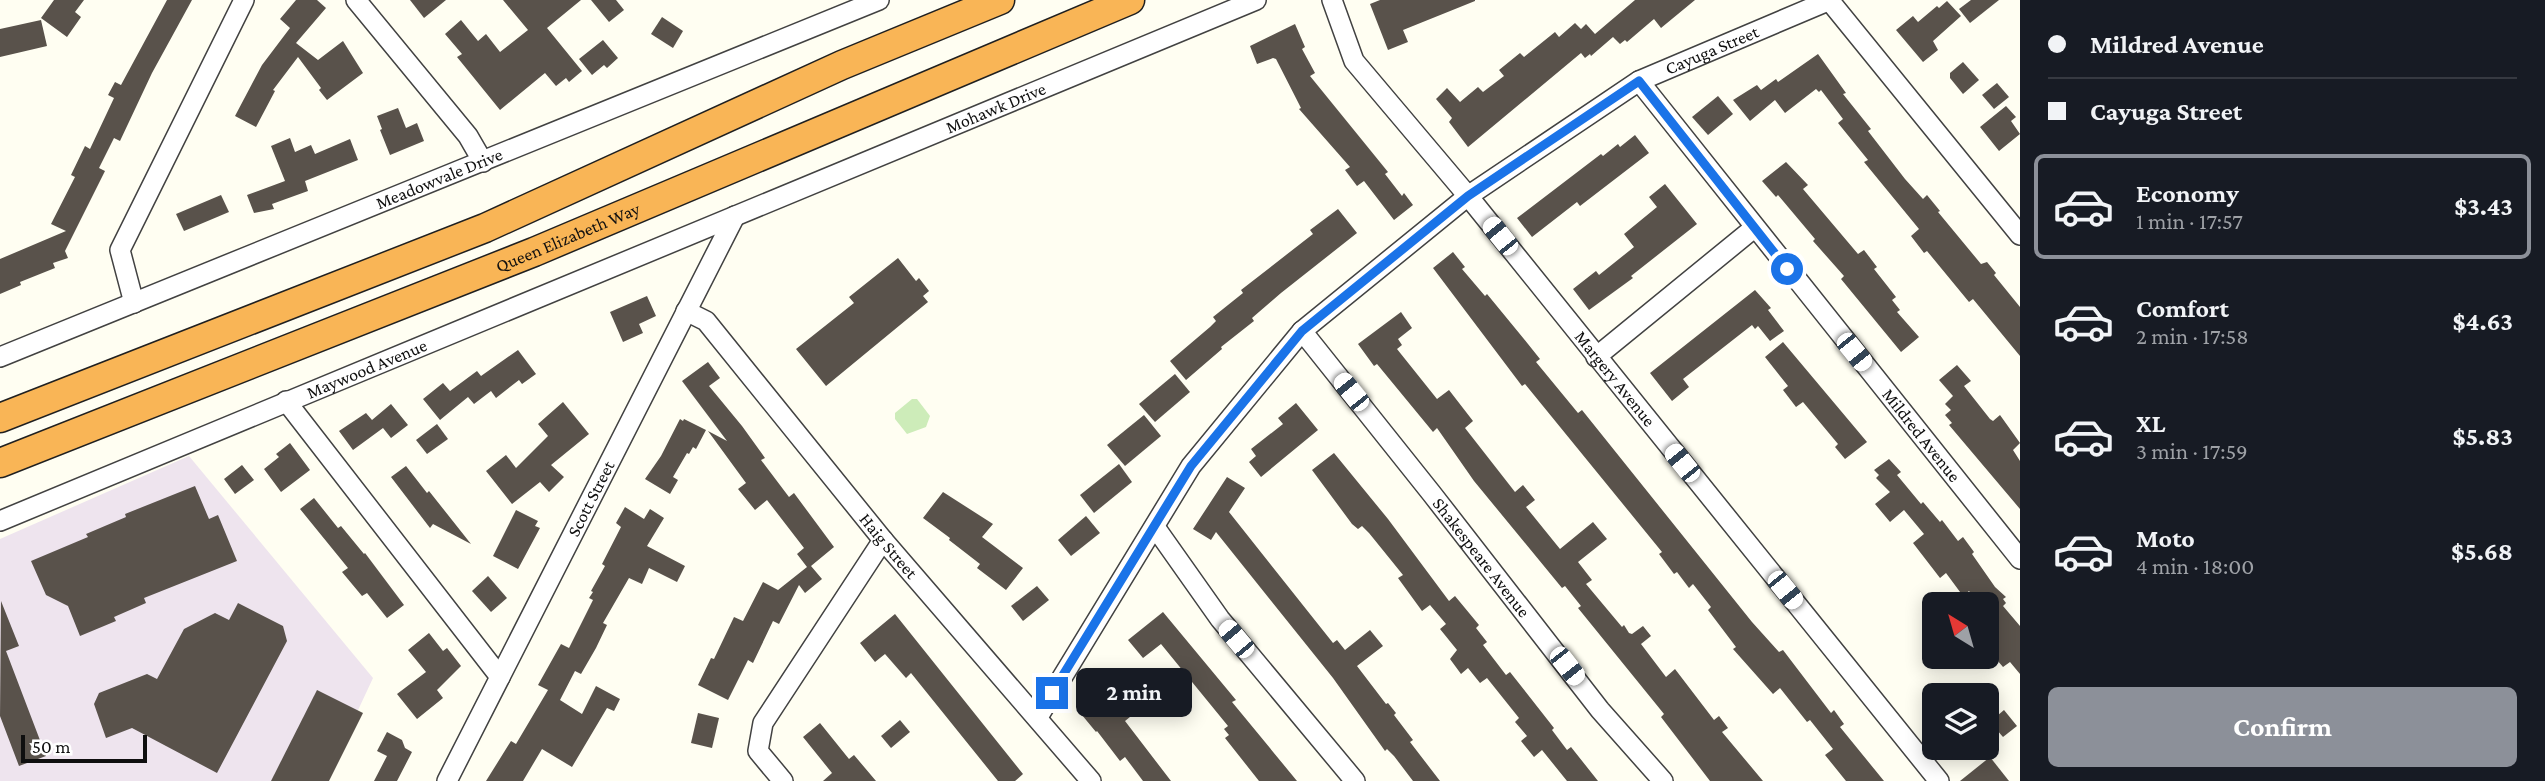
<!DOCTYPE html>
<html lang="en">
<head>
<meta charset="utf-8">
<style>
  body { margin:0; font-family:"Crimson Pro",serif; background:#20242c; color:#f1f3f6; height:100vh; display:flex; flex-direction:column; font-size:26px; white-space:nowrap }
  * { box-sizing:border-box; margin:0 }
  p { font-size:23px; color:#9ea1a6 }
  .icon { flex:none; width:38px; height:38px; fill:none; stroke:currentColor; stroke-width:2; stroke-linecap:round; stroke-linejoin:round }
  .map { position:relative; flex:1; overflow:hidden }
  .drawer { display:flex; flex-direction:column; background:#171b24; width:525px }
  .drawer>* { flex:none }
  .hud { display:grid; align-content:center; height:154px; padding:0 28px; background:#171b24 }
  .needle { width:46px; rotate:323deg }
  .buttons { position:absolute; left:1922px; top:592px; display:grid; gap:14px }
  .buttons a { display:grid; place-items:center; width:77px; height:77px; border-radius:10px; background:#171b24; box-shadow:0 4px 18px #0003; font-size:35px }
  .scale { position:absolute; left:21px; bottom:18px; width:126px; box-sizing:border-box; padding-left:7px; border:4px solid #0f0f0f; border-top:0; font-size:19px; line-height:24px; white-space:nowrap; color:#0f0f0f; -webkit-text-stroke:5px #fff; paint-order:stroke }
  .end { position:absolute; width:32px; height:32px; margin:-16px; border:9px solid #1a73e8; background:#fff; box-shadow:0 0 0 4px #fff }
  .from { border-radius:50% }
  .bubble { position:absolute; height:49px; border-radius:10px; background:#171b24; box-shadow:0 4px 18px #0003; font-size:23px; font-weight:700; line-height:49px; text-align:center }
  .car { position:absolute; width:21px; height:42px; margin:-21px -10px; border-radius:9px; box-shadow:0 0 5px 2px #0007; background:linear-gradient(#fff 24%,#345 0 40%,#fff 0 76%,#345 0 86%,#fff 0) }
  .hud b { display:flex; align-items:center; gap:24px; height:66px; font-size:26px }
  .hud b+b { border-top:2px solid #363941 }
  .hud i { width:18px; height:18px; background:#f1f3f6 }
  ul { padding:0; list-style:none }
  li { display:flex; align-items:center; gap:21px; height:105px; margin:0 14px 10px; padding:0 14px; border:4px solid transparent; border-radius:10px }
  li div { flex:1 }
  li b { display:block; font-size:26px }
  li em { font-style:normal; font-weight:700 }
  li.on { border-color:#8c9099 }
  li>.icon { width:63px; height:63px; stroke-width:1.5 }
  .button { display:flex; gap:14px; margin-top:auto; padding:14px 28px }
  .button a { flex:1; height:80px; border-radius:10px; background:#8c9099; color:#fff; font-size:28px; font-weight:700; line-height:80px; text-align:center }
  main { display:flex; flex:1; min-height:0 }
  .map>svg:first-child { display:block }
</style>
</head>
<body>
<main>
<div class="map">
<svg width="2020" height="781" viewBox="0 0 2020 781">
  <rect width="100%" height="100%" fill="#fffef2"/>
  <polygon fill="#eee4ee" points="189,456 373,678 325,781 0,781 0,539"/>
  <polygon fill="#cdecb9" points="912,399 917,399 930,416 926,427 907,434 895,419 895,413"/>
  <g fill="#59524b">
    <polygon points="54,0 84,0 75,12 81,17 67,37 41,18"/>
    <polygon points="167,0 192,0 152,73 120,141 114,138 99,168 105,171 65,251 68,258 53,263 55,268 20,282 21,285 0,294 0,259 66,231 51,224 75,177 71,175 85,146 90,149 114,98 108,95 115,82 121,85"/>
    <polygon points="296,0 317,0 326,8 296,43 318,60 343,41 363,73 327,100 319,90 321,88 298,57 273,90 275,91 256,127 235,116 262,65 290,28 280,19"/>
    <polygon points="410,0 446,0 424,18"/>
    <polygon points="503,0 581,0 547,28 582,71 569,82 566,78 556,86 545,73 500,110 457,57 462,54 445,34 461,20 478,41 486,34 500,52 528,30"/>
    <polygon points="591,0 616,0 624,10 609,22"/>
    <polygon points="1380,0 1475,0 1475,1 1403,30 1408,42 1388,50 1370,4"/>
    <polygon points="1635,0 1695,0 1661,28 1654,19 1627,42 1625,40 1620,44 1613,37 1591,56 1590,54 1585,58 1581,53 1468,147 1449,122 1452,118 1436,99 1447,88 1460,102 1478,87 1483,92 1504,76 1499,70 1520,53 1524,57 1555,32 1559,37 1575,23 1581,29 1586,24 1595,34"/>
    <polygon points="1971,0 1999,0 1970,23 1959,9"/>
    <polygon points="1947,1 1961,16 1933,41 1938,50 1923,62 1896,30 1913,16 1918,22 1937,6 1939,8"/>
    <polygon points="662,17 683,31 673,48 651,34"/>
    <polygon points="41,20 47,46 0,57 0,29"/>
    <polygon points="1295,24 1305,47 1302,49 1315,73 1310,76 1388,172 1385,174 1402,196 1404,193 1413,205 1394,220 1364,181 1357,186 1345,170 1350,167 1299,109 1301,108 1276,59 1273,58 1257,64 1250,46"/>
    <polygon points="603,40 618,58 607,68 604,65 592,75 579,59"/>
    <polygon points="1818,54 1846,93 1843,94 1871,129 1868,131 1905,179 1923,199 1927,195 1940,211 1938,212 1981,264 1987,262 1996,273 1994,275 2020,307 2020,356 1973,299 1969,302 1927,251 1924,253 1911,236 1919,229 1864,162 1868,160 1838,123 1843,119 1821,90 1819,92 1816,89 1785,113 1775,100 1750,121 1733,100 1757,85 1761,90 1776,79 1778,82"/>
    <polygon points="1963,62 1979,80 1963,94 1950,78 1950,73"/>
    <polygon points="1997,83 2009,97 1994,109 1982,95"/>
    <polygon points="1718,96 1733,114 1708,135 1692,117"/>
    <polygon points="2006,106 2016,117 2011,121 2020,134 1999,151 1980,127"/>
    <polygon points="398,108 406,128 417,123 424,141 390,155 380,130 382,129 377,116"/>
    <polygon points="1635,135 1649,153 1580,206 1577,202 1532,237 1517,218 1601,154 1603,156 1618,144 1620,147"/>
    <polygon points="290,138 295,152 311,145 315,154 350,139 358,160 305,181 308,191 272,204 274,209 254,213 247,195 285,181 271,146"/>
    <polygon points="1786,162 1808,185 1803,189 1858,254 1864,250 1877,267 1874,269 1896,297 1892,300 1900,310 1897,312 1919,337 1901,352 1841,279 1844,276 1813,241 1815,239 1778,195 1776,197 1762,181"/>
    <polygon points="1665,184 1697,224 1631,276 1633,278 1589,310 1573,289 1596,271 1599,275 1634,247 1624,234 1657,207 1649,197"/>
    <polygon points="221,195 229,212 184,231 176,214"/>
    <polygon points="1338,209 1357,233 1281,293 1252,318 1254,321 1221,347 1222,349 1186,380 1170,361 1210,327 1216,321 1213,317 1243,293 1241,290 1313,234 1310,230"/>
    <polygon points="1453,252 1465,267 1462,269 1485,296 1487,294 1528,344 1540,359 1536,362 1578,413 1582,410 1752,622 1779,652 1783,650 1831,713 1834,710 1844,724 1840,727 1884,781 1846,781 1825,755 1833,749 1810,720 1807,722 1780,688 1773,694 1733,649 1736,647 1708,610 1711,607 1693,584 1689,588 1677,572 1674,574 1659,554 1662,552 1525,384 1522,386 1433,268"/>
    <polygon points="898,258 916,281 919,278 929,291 923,296 928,302 826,386 796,349 854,303 849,297"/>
    <polygon points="1755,290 1771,308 1768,310 1784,331 1770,341 1758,326 1755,329 1752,325 1683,379 1689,387 1672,401 1650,373"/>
    <polygon points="647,296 656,316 639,324 643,333 623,342 610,312"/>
    <polygon points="1401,312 1412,328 1398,339 1402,345 1397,349 1437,399 1449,390 1473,421 1465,428 1515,492 1523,485 1535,500 1526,507 1560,549 1593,522 1607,539 1578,562 1592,580 1586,584 1622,627 1624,625 1629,633 1632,634 1643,626 1651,636 1641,644 1666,677 1675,669 1714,720 1719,716 1728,728 1722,732 1763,781 1710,781 1661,717 1664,714 1578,608 1581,606 1565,586 1562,588 1474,481 1437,428 1433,432 1377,364 1374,366 1358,344"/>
    <polygon points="1783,342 1867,442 1845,459 1835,447 1838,444 1803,402 1796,407 1783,390 1788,386 1765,357"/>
    <polygon points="518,350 536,374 522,384 519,380 496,398 491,391 474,404 468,397 440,420 423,399 443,383 450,391 477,371 481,376"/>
    <polygon points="708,362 720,378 709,386 742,426 765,458 761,460 789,497 794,493 834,547 811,566 822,579 805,593 799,585 779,624 773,621 753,663 748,660 728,700 698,685 711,658 714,659 734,617 743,621 763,582 778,590 807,567 797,554 804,548 767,500 755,510 738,489 746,483 708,431 727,441 682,381"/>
    <polygon points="1957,365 1971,381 1964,386 1990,419 1993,421 2000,415 2020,443 2013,450 2020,461 2020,509 1949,425 1952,423 1945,415 1951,410 1945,404 1953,396 1939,380"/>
    <polygon points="1175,374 1190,392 1155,422 1139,404"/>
    <polygon points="563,402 589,434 551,465 564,477 549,492 540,482 512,504 486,471 506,455 516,468 548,436 538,424"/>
    <polygon points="1296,403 1318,430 1261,477 1249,462 1256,456 1251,449 1283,424 1278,418"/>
    <polygon points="391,404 408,425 391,438 383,428 353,450 339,431 366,413 372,420"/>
    <polygon points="1144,415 1161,436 1125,466 1107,445"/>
    <polygon points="680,419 683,421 684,419 706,430 696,449 693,447 689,454 687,453 673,477 678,480 670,494 645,479 661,456"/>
    <polygon points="437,424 448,439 427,454 416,440"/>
    <polygon points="290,443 310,470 281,492 264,469 279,457 276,454"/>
    <polygon points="1334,453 1388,519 1449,601 1455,596 1479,625 1476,628 1487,642 1483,645 1506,675 1510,672 1554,728 1552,730 1567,750 1571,747 1598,781 1567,781 1542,750 1534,757 1521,741 1527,736 1515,722 1519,718 1487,678 1480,683 1468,668 1461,674 1450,659 1457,650 1440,629 1446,624 1430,605 1422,611 1398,578 1403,575 1369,533 1362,526 1358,529 1352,524 1312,470"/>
    <polygon points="1889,459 1901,472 1897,475 1921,504 1923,502 1940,522 1942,520 1958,541 1963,537 1974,552 1972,554 1995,587 2006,597 2003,599 2006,603 2003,606 2020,626 2020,674 2010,662 2003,667 1991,653 1994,651 1986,642 1986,628 1994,622 1986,612 1986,604 1979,604 1969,591 1963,596 1946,573 1940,578 1913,543 1924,534 1904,510 1890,522 1875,504 1890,492 1876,478 1879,475 1874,470"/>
    <polygon points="1119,464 1132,482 1094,513 1080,495"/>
    <polygon points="242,465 254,480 235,494 224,479"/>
    <polygon points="406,466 427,493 429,491 471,544 433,524 430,528 391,477"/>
    <polygon points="1227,477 1245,488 1229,512 1333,643 1337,640 1345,650 1370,630 1383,646 1357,666 1386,704 1388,703 1396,713 1394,715 1413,740 1410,742 1440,781 1413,781 1394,756 1387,749 1385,751 1333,678 1216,532 1211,540 1193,529"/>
    <polygon points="195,486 209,519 218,515 237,561 144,598 146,603 114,617 116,621 80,636 68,606 46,595 31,561 88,537 86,534 126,517 125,514"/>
    <polygon points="943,492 993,524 982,537 1023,568 1006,590 977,568 980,564 949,540 950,538 923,518"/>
    <polygon points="314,498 338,528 341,526 364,554 365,553 404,605 387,618 367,593 362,596 342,572 348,568 300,509"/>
    <polygon points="625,507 644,519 650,509 664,518 647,546 685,566 677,582 649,568 642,584 629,578 603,623 607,625 596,648 581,674 575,671 560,700 582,714 596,686 620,699 614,711 607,708 572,767 542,749 523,781 486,781 511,741 516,744 548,690 538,685 561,644 569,648 593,600 589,598 593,592 591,591 605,566 602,564 621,527 616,523"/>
    <polygon points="516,510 538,521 535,526 540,528 518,569 493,556"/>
    <polygon points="1086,516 1100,533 1071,556 1058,540"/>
    <polygon points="488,576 507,598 491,612 472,591"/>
    <polygon points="1037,586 1049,600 1023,621 1011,606"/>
    <polygon points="1,601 19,646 6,651 46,756 19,766 0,716"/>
    <polygon points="238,603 283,626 287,641 217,773 132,728 106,738 94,704 99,693 147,674 157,679 184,629 215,613 229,620"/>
    <polygon points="1163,612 1236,700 1232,702 1297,781 1259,781 1225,738 1229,735 1224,729 1228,726 1161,644 1143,658 1128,640"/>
    <polygon points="895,614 1023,774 1015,781 998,781 911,673 906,678 885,654 875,662 860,643"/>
    <polygon points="429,633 443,651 447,648 461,666 437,690 443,698 417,719 397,694 426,672 408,650"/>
    <polygon points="1134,680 1151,700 1125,721 1171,781 1143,781 1125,757 1120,761 1097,731 1096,732 1077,709 1101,690 1109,700"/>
    <polygon points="317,690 363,713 329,781 271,781"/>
    <polygon points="2004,710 2017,726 2003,737 1990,722"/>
    <polygon points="698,713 719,718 712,748 691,743"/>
    <polygon points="900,720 910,732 891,748 881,736"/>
    <polygon points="820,723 849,759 854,755 876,781 823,781 832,773 803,737"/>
    <polygon points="387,732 402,740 405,748 412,752 397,781 374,781 387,756 377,751"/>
    <polygon points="1990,757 2009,781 1960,781"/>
  </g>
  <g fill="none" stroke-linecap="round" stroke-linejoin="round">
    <defs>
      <g id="minor">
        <polyline points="356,0 468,136 483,162"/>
        <path id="s1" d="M1332,0L1354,61L1468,196L1939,781"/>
        <polyline points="1829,0 2020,235"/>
        <path id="s2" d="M1639,81L2020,559"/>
        <polyline points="134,303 120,250 244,0"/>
        <path id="s3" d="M686,311L706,321L883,540L1091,781"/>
        <path id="s4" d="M1302,331L1432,494L1600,710L1663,781"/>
        <path id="s5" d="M0,357L879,0"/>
        <polyline points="1596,357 1754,228"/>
        <polyline points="286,401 500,677"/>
        <path id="s6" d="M0,521L1256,0"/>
        <polyline points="1155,527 1220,619 1355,781"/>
        <path id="s7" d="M1038,717L1191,466L1302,331L1468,196L1639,81L1830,0"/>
        <path id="s8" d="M447,781L735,216"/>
        <polyline points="783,781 758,751 763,723 883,540"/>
      </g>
      <g id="highway">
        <polyline points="0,418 485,228 842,65 1000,0"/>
        <path id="s9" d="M0,463L534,252L1130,0"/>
      </g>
    </defs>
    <use href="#minor" stroke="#424242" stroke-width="22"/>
    <use href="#highway" stroke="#202020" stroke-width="31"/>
    <use href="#minor" stroke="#fff" stroke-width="19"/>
    <use href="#highway" stroke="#f9b556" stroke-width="28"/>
  </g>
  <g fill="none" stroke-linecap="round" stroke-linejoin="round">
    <polyline stroke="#1a73e8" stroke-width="9" points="1052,693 1191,466 1302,331 1468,196 1639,81 1787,269"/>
  </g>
  <g text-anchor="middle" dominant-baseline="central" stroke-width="7" stroke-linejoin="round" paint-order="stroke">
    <g font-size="18" fill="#0f0f0f" stroke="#fff">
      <text stroke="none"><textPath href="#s7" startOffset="968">Cayuga Street</textPath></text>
      <text stroke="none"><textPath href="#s6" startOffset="1078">Mohawk Drive</textPath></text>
      <text stroke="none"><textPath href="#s5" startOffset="474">Meadowvale Drive</textPath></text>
      <text stroke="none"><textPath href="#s9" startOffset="611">Queen Elizabeth Way</textPath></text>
      <text stroke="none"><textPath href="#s6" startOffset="397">Maywood Avenue</textPath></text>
      <text stroke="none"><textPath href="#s1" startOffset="476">Margery Avenue</textPath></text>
      <text stroke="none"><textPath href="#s2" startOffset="453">Mildred Avenue</textPath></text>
      <text stroke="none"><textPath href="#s8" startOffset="317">Scott Street</textPath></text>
      <text stroke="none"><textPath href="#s3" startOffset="312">Haig Street</textPath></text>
      <text stroke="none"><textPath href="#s4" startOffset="289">Shakespeare Avenue</textPath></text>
    </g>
  </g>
</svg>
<div class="buttons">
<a><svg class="needle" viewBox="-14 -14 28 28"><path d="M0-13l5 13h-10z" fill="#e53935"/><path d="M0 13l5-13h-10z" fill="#9ea1a6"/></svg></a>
<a><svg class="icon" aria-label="layers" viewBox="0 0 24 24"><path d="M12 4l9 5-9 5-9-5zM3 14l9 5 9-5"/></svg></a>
</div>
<div class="scale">50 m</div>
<i class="end from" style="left:1787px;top:269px"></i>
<i class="end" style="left:1052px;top:693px"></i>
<div class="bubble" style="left:1076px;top:668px;width:116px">2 min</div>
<i class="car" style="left:1500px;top:236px;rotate:321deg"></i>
<i class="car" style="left:1854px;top:352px;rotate:141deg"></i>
<i class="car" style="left:1351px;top:392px;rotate:321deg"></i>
<i class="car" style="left:1682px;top:463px;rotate:321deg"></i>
<i class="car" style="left:1785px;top:590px;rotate:141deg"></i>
<i class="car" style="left:1236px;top:639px;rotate:320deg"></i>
<i class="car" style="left:1567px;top:666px;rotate:142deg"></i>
</div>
<section class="drawer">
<div class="hud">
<b><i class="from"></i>Mildred Avenue</b>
<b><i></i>Cayuga Street</b>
</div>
<ul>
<li class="on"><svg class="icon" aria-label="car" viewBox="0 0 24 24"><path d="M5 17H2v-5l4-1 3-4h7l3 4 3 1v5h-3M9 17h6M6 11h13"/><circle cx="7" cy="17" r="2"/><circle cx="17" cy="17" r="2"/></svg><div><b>Economy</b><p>1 min · 17:57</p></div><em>$3.43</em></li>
<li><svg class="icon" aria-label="car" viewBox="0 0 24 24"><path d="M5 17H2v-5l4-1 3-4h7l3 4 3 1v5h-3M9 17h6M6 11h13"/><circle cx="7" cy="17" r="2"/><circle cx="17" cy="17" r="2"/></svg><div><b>Comfort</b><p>2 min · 17:58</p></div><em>$4.63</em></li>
<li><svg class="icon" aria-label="car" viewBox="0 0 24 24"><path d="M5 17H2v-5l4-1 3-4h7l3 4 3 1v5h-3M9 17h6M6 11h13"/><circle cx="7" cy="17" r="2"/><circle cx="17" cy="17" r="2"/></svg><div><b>XL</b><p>3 min · 17:59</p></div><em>$5.83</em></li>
<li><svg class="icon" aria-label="car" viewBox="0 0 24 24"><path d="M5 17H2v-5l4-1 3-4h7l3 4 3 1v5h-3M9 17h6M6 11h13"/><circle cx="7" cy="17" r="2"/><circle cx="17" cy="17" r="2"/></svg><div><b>Moto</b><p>4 min · 18:00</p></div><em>$5.68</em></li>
</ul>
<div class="button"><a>Confirm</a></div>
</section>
</main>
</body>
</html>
